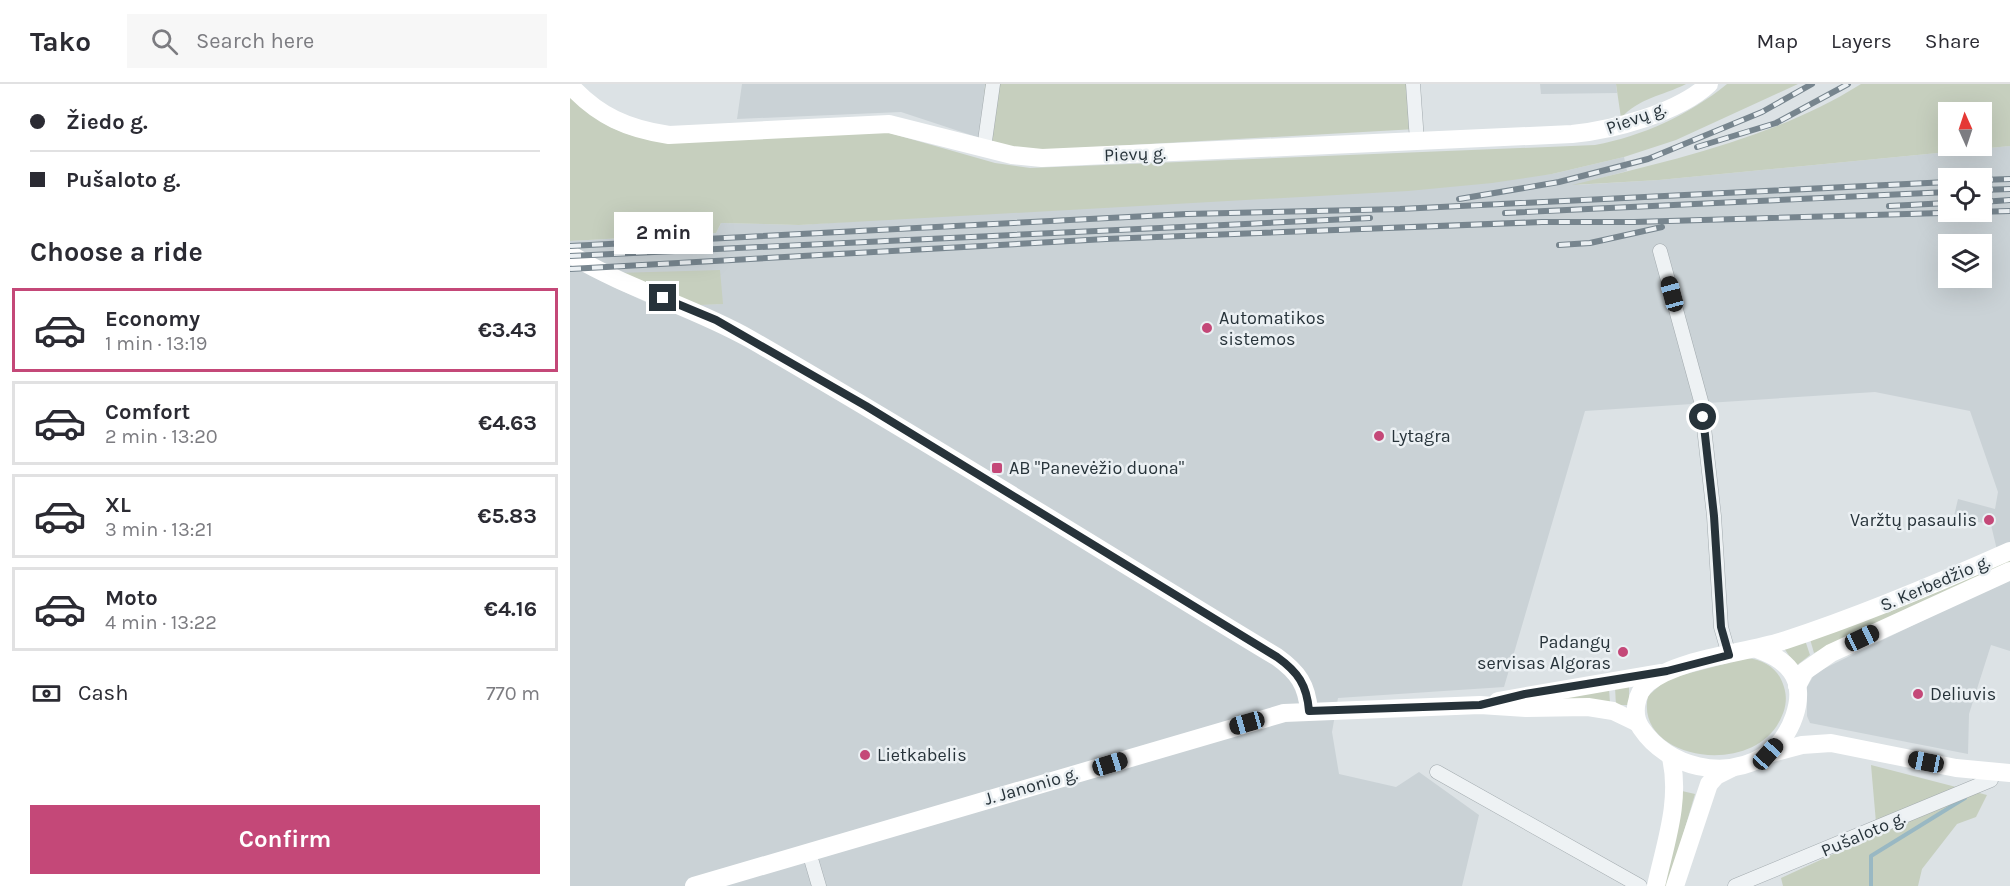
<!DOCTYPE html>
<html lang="en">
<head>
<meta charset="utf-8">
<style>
  body { margin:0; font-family:Karla,sans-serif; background:#f7f7f7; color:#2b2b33; height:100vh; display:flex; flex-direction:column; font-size:22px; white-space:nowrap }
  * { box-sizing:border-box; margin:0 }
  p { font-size:20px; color:#7c7c81 }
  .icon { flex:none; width:33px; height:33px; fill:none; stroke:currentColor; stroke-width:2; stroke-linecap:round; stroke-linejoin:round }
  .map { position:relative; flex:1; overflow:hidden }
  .sheet { display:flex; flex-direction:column; background:#fff; width:570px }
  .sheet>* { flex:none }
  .guide { display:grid; align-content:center; height:132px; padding:0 30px; background:#fff }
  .needle { width:39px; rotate:357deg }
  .buttons { position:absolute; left:1368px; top:18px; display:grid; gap:12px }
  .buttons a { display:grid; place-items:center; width:54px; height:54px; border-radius:0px; background:#fff; box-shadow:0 6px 24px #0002; font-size:30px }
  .end { position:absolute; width:27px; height:27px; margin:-14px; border:8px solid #27333a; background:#fff; box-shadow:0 0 0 3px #fff }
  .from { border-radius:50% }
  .bubble { position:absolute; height:42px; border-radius:0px; background:#fff; box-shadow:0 6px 24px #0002; font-size:20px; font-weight:700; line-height:42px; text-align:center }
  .car { position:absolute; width:18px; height:36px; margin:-18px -9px; border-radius:8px; box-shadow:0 0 4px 2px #0007; background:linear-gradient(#222 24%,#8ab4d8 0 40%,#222 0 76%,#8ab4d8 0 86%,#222 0) }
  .guide b { display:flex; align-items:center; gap:21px; height:57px; font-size:22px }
  .guide b+b { border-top:2px solid #e1e1e2 }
  .guide i { width:15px; height:15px; background:#2b2b33 }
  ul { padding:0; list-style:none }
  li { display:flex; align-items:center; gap:18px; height:84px; margin:0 12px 9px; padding:0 18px; border:3px solid #e1e1e2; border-radius:0px }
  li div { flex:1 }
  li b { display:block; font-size:22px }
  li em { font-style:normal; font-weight:700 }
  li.selected { border-color:#c44878 }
  li>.icon { width:54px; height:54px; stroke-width:1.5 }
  h2 { padding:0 30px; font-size:27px; line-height:72px }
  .pay { display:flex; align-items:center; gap:15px; height:66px; padding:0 30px; font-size:22px }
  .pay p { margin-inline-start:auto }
  .cta { display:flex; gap:12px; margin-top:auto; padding:12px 30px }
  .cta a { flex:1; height:69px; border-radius:0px; background:#c44878; color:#fff; font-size:24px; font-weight:700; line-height:69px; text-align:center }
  header { display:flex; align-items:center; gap:36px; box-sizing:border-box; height:84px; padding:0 30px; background:#fff; border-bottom:2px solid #e1e1e2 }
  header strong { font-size:28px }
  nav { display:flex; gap:33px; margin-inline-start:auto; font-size:21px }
  .search { width:420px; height:54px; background:#f7f7f7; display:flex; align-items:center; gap:15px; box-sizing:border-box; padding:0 21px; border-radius:0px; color:#7c7c81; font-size:22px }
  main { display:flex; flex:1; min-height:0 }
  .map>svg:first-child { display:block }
</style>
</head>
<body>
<header>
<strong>Tako</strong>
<div class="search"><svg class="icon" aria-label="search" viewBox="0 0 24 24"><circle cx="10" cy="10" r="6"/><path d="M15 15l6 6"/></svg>Search here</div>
<nav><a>Map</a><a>Layers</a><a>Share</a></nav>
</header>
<main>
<section class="sheet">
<div class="guide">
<b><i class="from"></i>Žiedo g.</b>
<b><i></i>Pušaloto g.</b>
</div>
<h2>Choose a ride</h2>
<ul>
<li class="selected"><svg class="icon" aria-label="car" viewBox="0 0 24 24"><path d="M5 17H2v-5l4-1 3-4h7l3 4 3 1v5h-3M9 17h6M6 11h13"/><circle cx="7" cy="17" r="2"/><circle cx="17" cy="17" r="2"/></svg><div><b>Economy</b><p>1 min · 13:19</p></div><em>€3.43</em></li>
<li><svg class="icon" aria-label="car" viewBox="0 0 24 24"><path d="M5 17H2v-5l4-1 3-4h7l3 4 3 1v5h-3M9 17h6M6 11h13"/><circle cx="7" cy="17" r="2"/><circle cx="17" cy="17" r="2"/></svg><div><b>Comfort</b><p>2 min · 13:20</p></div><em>€4.63</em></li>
<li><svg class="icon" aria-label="car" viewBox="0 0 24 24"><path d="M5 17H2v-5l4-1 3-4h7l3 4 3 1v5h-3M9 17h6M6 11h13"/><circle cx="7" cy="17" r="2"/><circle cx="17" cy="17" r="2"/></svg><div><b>XL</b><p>3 min · 13:21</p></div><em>€5.83</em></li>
<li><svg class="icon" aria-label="car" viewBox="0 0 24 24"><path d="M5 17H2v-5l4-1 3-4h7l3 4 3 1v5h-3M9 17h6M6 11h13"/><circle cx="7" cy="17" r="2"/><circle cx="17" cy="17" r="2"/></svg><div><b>Moto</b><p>4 min · 13:22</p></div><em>€4.16</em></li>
</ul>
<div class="pay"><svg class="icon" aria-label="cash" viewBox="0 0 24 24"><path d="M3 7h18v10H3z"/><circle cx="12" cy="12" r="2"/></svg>Cash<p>770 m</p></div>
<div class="cta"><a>Confirm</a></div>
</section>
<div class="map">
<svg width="1440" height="802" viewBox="0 0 1440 802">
  <rect width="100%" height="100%" fill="#dce2e5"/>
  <g fill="#cad2d6" fill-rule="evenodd">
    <polygon points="172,0 415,0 410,54 331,28 167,35"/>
    <polygon points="970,0 1046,0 1047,9 971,10"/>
    <path d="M1440,62V460L1427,466L1421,441L1384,432L1388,415L1425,425L1428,408L1400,327L1305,308L1015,327L934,603L768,614L762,648L769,690L826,703L849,688L909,731L892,802H0V182L84,222L153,220L46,189L0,164V157L146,149L151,139L229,141L982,90L1054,73L1057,87L1006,101L1089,96ZM1378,94H1412V128H1378ZM1378,160H1412V194H1378Z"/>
    <polygon points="1440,494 1440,567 1421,561 1399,630 1398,670 1240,639 1237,632 1237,603 1245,589"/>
  </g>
  <g fill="#c6cfbe" fill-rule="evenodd">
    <polygon points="415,0 843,0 846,45 472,66 442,64 410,54"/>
    <path d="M1046,0H1116C1092,12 1069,14 1051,34Z"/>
    <path d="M1157,0H1228L1106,56L1054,73L982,90L922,99L838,107L229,141L151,139L146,149L0,157V13C32,43 54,52 97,59L316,48L425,79L460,84L1025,61C1073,52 1119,31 1157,0Z"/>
    <path d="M1291,0H1440V62L1089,96L1002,101C1101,76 1203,55 1291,0ZM1378,28H1412V62H1378Z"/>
    <polygon points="150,186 153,220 130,221 46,189"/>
    <polygon points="1440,473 1440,480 1244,569 1240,555"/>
    <polygon points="1235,556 1240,571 1226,582 1214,564"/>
    <path d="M1177,574C1195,576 1209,585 1214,603C1218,616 1215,627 1209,638C1179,694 1064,675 1078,612L1097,595Z"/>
    <polygon points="1059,602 1059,621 1046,621 1045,604"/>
    <polygon points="1039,605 1040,619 959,616"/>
    <polygon points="1301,681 1417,711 1406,733 1387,740 1352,785 1348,802 1213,802 1211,794 1307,750"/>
    <polygon points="1112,707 1125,710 1098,802 1092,802"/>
  </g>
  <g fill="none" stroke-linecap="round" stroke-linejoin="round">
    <polyline stroke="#99b8c3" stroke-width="4" points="1301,802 1301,772 1395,714"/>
    <defs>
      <g id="street">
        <polyline points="843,0 847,57"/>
        <polyline points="414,64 423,0"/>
        <polyline points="1090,167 1131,317 1144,432 1151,543 1159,571"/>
        <polyline points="867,688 1070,802"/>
        <polyline points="239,768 249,802"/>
        <polyline points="1165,802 1421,696"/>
      </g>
    </defs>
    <use href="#street" stroke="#a2aaae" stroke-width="15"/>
    <use href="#street" stroke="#eef2f4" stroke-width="14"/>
    <g stroke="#fff" stroke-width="18">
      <path d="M0,1C28,32 58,45 99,51L319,40L442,71L472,74L1002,50C1043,46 1108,29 1139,0"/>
      <path d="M0,170C56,205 122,222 180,255C358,357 531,467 707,573C728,588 737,601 739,627"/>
      <path d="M1187,565C1200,570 1212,575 1221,587C1239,611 1220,656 1196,671C1155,697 1098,684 1071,644C1062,631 1065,610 1078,599C1108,574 1178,569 1216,556C1293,531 1366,500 1440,467"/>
      <polyline points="1227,602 1235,587 1261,569 1440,487"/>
      <polyline points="928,617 1090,589"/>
      <polyline points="1198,670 1232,661 1261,659 1386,684 1440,689"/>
      <polyline points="124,802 714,629 910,621 956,624 1018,623 1043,627 1068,639"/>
      <path d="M1086,802C1095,760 1111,717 1101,674"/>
      <polyline points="1105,802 1139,700 1146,692 1162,684"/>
    </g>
    <defs>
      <g id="rail">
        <polyline points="1127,63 1206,39 1278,0"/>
        <polyline points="1412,96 1440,95"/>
        <polyline points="1412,106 1440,105"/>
        <polyline points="889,115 989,98 1078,75 1192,28 1242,0"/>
        <polyline points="1412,118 1440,116"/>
        <polyline points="1319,122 1378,119"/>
        <polyline points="935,129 1378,108"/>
        <polyline points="989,161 1020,159 1092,143"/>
        <polyline points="0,162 617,130 830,125 1378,98"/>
        <polyline points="0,172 800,134"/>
        <polyline points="0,185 536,155 972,138 1064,138 1440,127"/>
      </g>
    </defs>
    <use href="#rail" stroke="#77858e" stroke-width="6"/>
    <use href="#rail" stroke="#ebf0f3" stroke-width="4" stroke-dasharray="11" stroke-linecap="butt"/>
  </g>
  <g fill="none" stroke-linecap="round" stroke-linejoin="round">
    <path stroke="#27333a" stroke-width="8" d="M93,214L146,236L296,322L707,573C728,588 737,601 739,627L910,621L955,610L1097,587L1159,571L1151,543L1144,432L1133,333"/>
  </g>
  <g fill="#c44878" stroke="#ebf0f3" stroke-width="2">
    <circle cx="637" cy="244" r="6"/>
    <circle cx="809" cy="352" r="6"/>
    <rect x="421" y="378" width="12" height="12" rx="3"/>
    <circle cx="1419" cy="436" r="6"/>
    <circle cx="1053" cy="568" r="6"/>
    <circle cx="1348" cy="610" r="6"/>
    <circle cx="295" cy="671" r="6"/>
  </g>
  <g text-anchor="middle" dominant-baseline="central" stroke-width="5" stroke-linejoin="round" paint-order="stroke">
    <g font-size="18" fill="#27333a" stroke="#ebf0f3">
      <text transform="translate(1066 34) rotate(-20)">Pievų g.</text>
      <text transform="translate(565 70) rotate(-2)">Pievų g.</text>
      <text transform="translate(1365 499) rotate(-23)">S. Kerbedžio g.</text>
      <text transform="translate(461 702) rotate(-16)">J. Janonio g.</text>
      <text transform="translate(1293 750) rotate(-23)">Pušaloto g.</text>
    </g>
    <g font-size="18" fill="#27333a" stroke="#ebf0f3" text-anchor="start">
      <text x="649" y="234">Automatikos<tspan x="649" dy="21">sistemos</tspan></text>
      <text x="821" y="352">Lytagra</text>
      <text x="439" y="384">AB "Panevėžio duona"</text>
      <text x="1407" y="436" text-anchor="end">Varžtų pasaulis</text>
      <text x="1041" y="558" text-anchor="end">Padangų<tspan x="1041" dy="21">servisas Algoras</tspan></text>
      <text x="1360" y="610">Deliuvis</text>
      <text x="307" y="671">Lietkabelis</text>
    </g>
  </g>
</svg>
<div class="buttons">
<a><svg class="needle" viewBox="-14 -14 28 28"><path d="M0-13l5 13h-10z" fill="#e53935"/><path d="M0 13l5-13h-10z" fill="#7c7c81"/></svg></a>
<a><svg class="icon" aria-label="locate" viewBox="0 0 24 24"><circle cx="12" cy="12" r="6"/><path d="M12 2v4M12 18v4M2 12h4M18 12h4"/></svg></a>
<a><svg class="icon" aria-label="layers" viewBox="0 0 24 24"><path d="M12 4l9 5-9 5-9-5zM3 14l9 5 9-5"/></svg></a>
</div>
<i class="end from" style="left:1133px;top:333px"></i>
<i class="end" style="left:93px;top:214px"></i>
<div class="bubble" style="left:44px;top:128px;width:99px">2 min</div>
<i class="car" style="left:1102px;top:210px;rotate:345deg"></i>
<i class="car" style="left:1292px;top:554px;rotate:65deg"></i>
<i class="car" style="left:677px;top:639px;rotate:254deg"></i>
<i class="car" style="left:1198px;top:670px;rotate:42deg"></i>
<i class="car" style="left:1356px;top:678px;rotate:281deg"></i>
<i class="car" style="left:540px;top:680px;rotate:73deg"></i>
</div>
</main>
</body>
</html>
